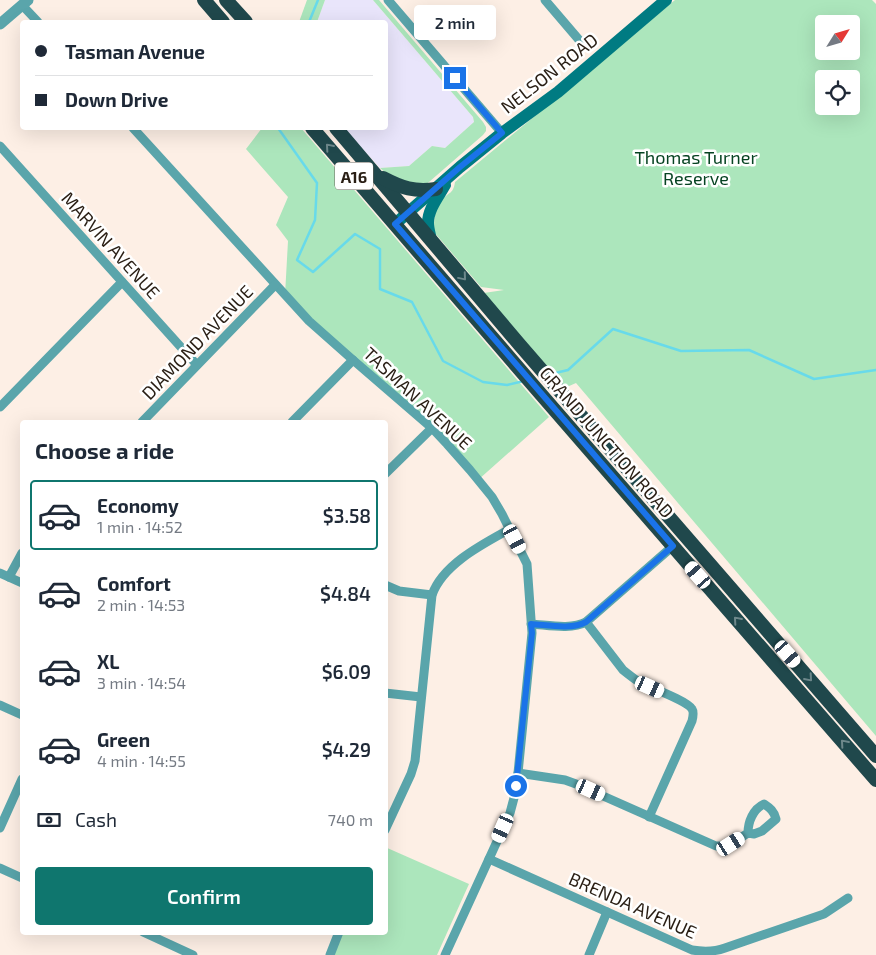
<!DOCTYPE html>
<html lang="en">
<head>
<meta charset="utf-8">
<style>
  body { margin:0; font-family:"Exo 2",sans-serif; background:#f6f6f7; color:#1f2937; height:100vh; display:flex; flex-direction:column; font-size:19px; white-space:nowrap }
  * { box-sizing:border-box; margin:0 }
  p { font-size:16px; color:#747a83 }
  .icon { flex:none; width:28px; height:28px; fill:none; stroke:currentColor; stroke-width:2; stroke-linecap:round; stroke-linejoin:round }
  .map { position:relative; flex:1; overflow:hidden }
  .sheet { position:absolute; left:20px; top:420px; width:368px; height:515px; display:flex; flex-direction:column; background:#fff; border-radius:5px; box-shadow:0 5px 20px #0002 }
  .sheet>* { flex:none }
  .banner { position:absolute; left:20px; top:20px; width:368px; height:110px; border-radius:5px; box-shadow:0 5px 20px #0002; display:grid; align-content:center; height:110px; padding:0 15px; background:#fff }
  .needle { width:32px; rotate:53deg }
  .controls { position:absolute; left:815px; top:15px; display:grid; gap:10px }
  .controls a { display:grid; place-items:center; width:45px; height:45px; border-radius:5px; background:#fff; box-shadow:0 5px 20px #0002; font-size:25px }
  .end { position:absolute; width:22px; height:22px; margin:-11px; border:6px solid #1a73e8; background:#fff; box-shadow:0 0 0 2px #fff }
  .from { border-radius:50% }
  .bubble { position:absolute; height:35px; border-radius:5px; background:#fff; box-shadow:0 5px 20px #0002; font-size:16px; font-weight:600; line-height:35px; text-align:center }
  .car { position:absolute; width:15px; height:30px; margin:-15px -8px; border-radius:6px; box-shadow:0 0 4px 1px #0007; background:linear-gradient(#fff 24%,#345 0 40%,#fff 0 76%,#345 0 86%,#fff 0) }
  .banner b { display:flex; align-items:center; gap:18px; height:48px; font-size:19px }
  .banner b+b { border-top:1px solid #e0e1e3 }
  .banner i { width:12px; height:12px; background:#1f2937 }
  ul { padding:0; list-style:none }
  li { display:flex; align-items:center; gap:15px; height:70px; margin:0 10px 8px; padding:0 5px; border:2px solid transparent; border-radius:5px }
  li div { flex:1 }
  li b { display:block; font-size:19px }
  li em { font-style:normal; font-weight:600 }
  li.current { border-color:#0f766e }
  li>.icon { width:45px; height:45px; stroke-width:1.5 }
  h2 { padding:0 15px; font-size:22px; line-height:60px }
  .pay { display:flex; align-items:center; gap:12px; height:55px; padding:0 15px; font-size:19px }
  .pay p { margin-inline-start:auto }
  .cta { display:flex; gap:10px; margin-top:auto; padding:10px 15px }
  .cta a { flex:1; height:58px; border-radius:5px; background:#0f766e; color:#fff; font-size:20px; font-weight:600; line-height:58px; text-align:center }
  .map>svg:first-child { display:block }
</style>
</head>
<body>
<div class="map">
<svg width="876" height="955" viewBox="0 0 876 955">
  <rect width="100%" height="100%" fill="#fdefe5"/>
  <polygon fill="#e9e5fb" points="325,0 373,0 473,117 474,122 445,148 432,146 409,166 380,168 344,128 385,128 385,22 317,22"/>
  <g fill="#ace6bc" fill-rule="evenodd">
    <polygon points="307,0 325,0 317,22 299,22"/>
    <polygon points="373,0 379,0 483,122 486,127 486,131 483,135 429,182 422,187 398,183 380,168 409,166 432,146 445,148 474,122 473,117"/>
    <path d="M675,0H872L876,4V736L576,383L560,390L477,294L504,290L481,287L434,232C434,221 434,210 441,201C449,191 453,195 455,182ZM824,24H851V51H824ZM824,79H851V106H824Z"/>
    <polygon points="262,128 301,128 549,417 478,480 432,428 285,295 288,241 276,225 288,197 246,149"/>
    <polygon points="385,847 469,884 437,955 330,955 340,933 385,932"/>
  </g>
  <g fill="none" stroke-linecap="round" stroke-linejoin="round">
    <g stroke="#68daea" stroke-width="2.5">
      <polyline points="309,22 318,0"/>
      <polyline points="278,128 317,183 315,220 297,260 313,272 355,234 380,249 380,289 412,302 443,361 483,382 507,385 524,381"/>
      <polyline points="551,374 568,370 613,329 681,351 749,350 814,379 876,370"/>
    </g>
    <g stroke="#5aa5ab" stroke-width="9">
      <polyline points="388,0 502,133"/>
      <polyline points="545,0 580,41"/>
      <polyline points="22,5 38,22"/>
      <polyline points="133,128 309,321 353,360 432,428 447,444 470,470 492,497 502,514 527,564 532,633 518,773 514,798 510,813 445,955"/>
      <polyline points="0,146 197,365"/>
      <polyline points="0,407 122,282"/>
      <polyline points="142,422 275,285"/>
      <polyline points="292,422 353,360"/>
      <polyline points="385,474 432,428"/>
      <polyline points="0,573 22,583"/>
      <polyline points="9,577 22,553"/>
      <polyline points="385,585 399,591 432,595"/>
      <path d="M586,622L623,670C628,674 633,678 639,682C649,687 688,701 692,709C694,712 693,717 692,721L649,817"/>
      <path d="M531,624C548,625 571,630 586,622L673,546"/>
      <polyline points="385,693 421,697"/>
      <polyline points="0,705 22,715"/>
      <path d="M518,773L565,780L576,784L716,846H724L731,844L748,833L754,834L762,831L776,819C774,811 770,808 764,804C753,809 748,822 748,833"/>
      <polyline points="0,828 22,779"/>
      <path d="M385,830L411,774L415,761L432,595C443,564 483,544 510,529"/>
      <path d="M489,859L692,950C704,952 714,952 725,948L824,914L848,898"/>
      <polyline points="0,868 22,878"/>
      <polyline points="143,932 193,955"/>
      <polyline points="330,955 339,932"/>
      <polyline points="589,955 607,912"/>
    </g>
    <polyline stroke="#5aa5ab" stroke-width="11" points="0,24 28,0"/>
    <g stroke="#007b82" stroke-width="12">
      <polyline points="395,224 460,167 502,133 558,92 666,0"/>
      <path d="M431,240C430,234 428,229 428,223C428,209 439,196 445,185"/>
    </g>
    <g stroke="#20484c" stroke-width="14">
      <polyline points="204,0 223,22"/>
      <polyline points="226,0 246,22"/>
      <polyline points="312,128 539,392 876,780"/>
      <polyline points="336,128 519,344 876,756"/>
      <path d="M383,178C402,188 414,192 436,189"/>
    </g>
  </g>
  <defs><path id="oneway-chevron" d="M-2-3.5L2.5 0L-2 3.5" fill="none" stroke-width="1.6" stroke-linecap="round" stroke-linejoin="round" transform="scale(1.25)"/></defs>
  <g stroke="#6e888b">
    <use href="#oneway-chevron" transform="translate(329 147) rotate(-131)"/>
    <use href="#oneway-chevron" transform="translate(463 277) rotate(50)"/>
    <use href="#oneway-chevron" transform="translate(737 620) rotate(-131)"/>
    <use href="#oneway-chevron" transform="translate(809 678) rotate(49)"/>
    <use href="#oneway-chevron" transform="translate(844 743) rotate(-131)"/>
  </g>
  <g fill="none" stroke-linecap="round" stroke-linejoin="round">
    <path stroke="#1a73e8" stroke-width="6" d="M455,78L502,133L460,167L395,224L673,546L586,622C571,630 548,625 531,624L532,633L516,786"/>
  </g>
  <g text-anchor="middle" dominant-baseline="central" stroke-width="5" stroke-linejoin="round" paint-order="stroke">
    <rect fill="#fff" stroke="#69625a" stroke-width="1" x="335" y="162.5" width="38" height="27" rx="4"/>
    <g font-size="16" font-weight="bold" fill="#291e14">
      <text x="354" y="176">A16</text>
    </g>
    <g font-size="18" fill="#291e14" stroke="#fff">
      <text transform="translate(549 73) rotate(-38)">NELSON ROAD</text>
      <text transform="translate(111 245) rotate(48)">MARVIN AVENUE</text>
      <text transform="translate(197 342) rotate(-46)">DIAMOND AVENUE</text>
      <text transform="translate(418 398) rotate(43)">TASMAN AVENUE</text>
      <text transform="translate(607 442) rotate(49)">GRAND JUNCTION ROAD</text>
      <text transform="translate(633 905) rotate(24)">BRENDA AVENUE</text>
    </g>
    <g font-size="18" fill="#064322" stroke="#fff">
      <text x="696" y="157">Thomas Turner<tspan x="696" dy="21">Reserve</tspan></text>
    </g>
  </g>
</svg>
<div class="controls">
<a><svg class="needle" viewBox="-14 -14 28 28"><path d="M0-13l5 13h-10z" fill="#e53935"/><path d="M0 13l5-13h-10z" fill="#747a83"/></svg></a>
<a><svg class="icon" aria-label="locate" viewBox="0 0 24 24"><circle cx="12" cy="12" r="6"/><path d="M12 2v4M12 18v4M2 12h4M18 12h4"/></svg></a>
</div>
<i class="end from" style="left:516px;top:786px"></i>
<i class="end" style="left:455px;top:78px"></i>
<div class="bubble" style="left:414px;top:5px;width:82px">2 min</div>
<i class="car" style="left:515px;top:539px;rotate:152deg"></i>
<i class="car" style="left:698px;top:575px;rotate:319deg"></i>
<i class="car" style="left:788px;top:654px;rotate:139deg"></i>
<i class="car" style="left:650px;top:687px;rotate:114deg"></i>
<i class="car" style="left:591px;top:790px;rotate:114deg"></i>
<i class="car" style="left:503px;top:828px;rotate:204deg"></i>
<i class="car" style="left:731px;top:844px;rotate:58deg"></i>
<div class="banner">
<b><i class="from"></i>Tasman Avenue</b>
<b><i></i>Down Drive</b>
</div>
<section class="sheet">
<h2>Choose a ride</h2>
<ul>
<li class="current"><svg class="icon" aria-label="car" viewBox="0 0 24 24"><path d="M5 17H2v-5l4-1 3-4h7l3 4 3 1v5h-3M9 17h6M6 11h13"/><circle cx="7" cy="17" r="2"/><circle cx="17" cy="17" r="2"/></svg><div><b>Economy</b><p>1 min · 14:52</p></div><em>$3.58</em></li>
<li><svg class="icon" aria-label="car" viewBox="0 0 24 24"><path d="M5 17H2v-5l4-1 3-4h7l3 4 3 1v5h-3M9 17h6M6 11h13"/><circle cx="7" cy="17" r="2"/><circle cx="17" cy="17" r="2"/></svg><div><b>Comfort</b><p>2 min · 14:53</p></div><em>$4.84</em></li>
<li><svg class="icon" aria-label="car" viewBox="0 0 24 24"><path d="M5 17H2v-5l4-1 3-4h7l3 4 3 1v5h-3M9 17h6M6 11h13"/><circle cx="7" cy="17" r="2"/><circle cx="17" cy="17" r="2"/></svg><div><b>XL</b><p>3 min · 14:54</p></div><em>$6.09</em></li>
<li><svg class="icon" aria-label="car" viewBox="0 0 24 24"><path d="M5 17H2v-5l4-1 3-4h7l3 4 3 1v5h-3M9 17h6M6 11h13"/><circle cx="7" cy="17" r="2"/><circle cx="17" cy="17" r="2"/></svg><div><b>Green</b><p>4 min · 14:55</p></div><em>$4.29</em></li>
</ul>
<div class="pay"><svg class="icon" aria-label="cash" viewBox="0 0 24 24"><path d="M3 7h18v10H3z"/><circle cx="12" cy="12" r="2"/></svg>Cash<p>740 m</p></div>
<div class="cta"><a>Confirm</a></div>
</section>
</div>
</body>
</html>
